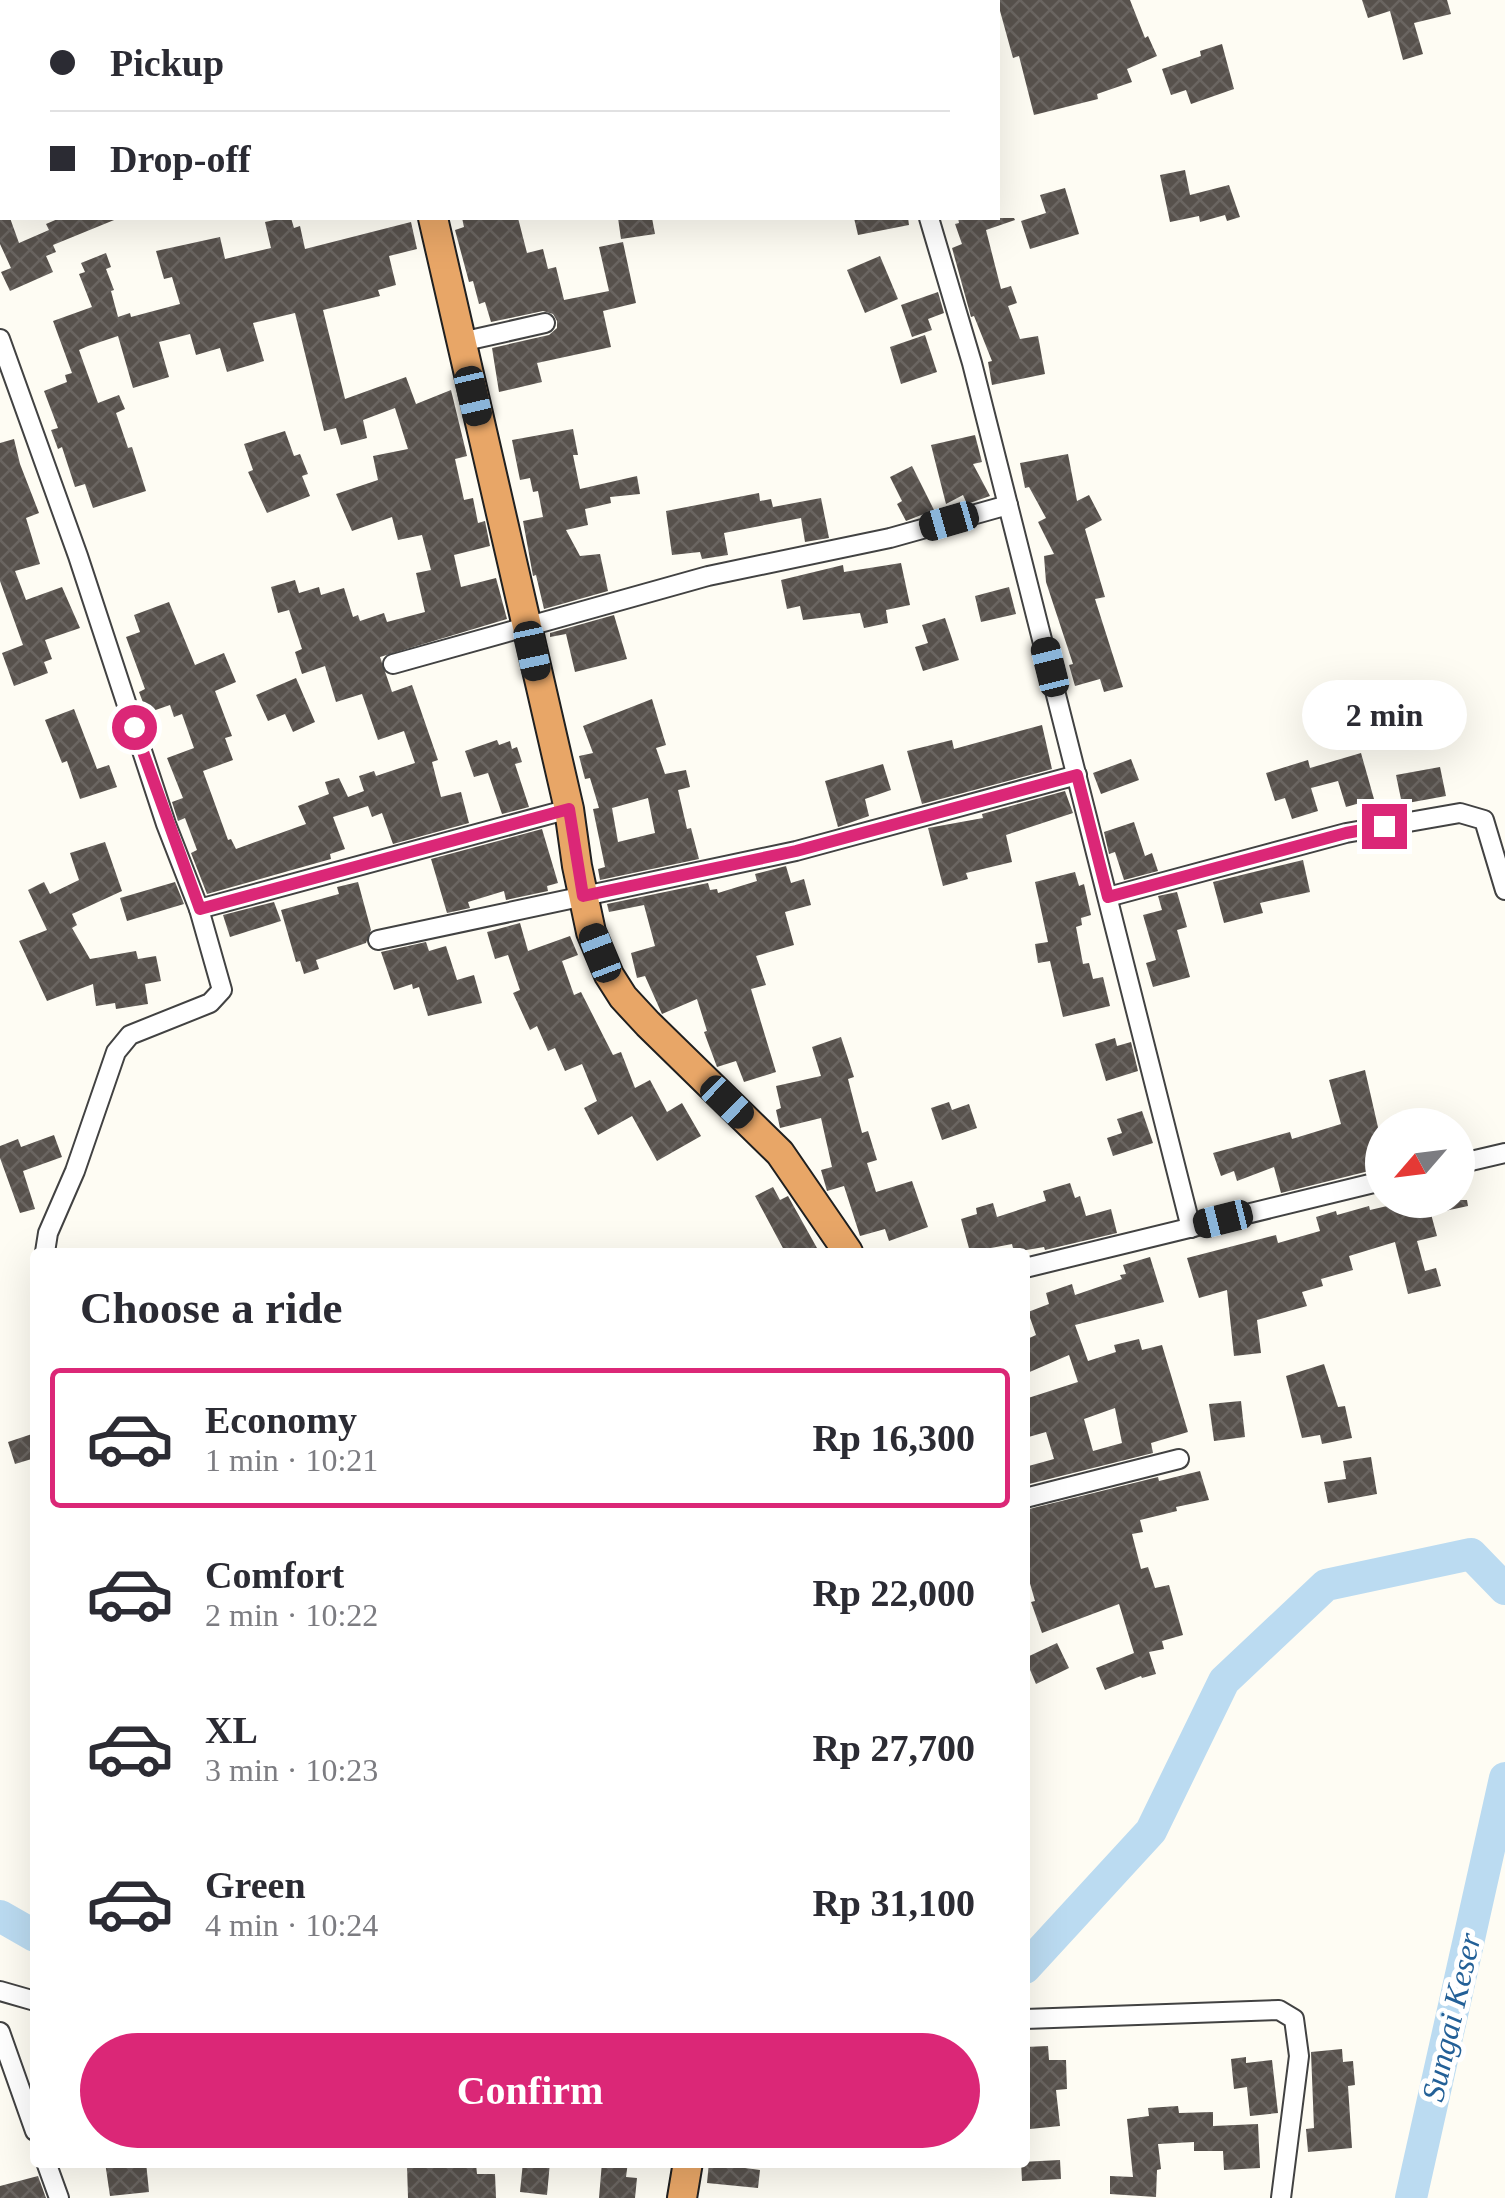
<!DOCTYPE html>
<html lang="en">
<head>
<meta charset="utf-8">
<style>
  body { margin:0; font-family:"Times New Roman",serif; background:#f2f2f3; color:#2b2b33; height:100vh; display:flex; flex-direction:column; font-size:38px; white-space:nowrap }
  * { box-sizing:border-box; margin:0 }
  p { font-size:32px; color:#7c7c81 }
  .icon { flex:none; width:55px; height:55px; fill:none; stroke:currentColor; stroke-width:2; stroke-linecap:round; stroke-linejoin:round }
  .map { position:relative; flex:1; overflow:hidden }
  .panel { position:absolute; left:30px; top:1248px; width:1000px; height:920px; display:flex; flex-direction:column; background:#fff; border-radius:10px; box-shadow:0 10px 40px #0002 }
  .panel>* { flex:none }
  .top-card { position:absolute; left:0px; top:0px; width:1000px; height:220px; box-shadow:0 10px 40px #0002; display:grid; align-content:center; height:220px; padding:0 50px; background:#fff }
  .needle { width:65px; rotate:242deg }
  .buttons { position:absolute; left:1365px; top:1108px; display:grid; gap:20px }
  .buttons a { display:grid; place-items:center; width:110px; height:110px; border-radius:50%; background:#fff; box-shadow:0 10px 40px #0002; font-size:50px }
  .end { position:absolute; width:45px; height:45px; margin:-22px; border:12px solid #db2777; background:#fff; box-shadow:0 0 0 5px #fff }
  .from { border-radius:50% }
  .bubble { position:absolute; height:70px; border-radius:35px; background:#fff; box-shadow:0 10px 40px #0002; font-size:32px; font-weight:700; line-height:70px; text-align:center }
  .car { position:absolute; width:30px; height:60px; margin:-30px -15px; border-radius:12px; box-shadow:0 0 8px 2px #0007; background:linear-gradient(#222 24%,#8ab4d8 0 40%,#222 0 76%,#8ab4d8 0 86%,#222 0) }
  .top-card b { display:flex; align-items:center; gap:35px; height:95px; font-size:38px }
  .top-card b+b { border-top:2px solid #e1e1e2 }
  .top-card i { width:25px; height:25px; background:#2b2b33 }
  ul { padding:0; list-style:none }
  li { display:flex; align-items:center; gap:30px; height:140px; margin:0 20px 15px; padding:0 30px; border:5px solid transparent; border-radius:10px }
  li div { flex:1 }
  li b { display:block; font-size:38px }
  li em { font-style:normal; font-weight:700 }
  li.selected { border-color:#db2777 }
  li>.icon { width:90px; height:90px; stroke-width:1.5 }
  h2 { padding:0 50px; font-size:45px; line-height:120px }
  .action { display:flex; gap:20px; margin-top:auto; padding:20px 50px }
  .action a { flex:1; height:115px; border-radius:60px; background:#db2777; color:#fff; font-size:40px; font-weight:700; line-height:115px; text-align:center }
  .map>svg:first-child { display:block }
</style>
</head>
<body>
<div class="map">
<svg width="1505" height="2198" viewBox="0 0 1505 2198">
  <defs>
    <pattern id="building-cross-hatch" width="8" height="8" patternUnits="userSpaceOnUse" patternTransform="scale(2.5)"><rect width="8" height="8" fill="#57514c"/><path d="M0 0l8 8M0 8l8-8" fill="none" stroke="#6a6561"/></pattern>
  </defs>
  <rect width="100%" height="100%" fill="#fefcf3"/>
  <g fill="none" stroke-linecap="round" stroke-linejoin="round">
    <g stroke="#bbdbf1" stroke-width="32">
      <polyline points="0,1916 35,1936"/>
      <polyline points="1025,1968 1151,1831 1224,1681 1326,1585 1471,1554 1505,1589"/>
      <polyline points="1411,2198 1505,1778"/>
    </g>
  </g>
  <g fill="url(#building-cross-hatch)" fill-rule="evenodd">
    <polygon points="997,0 1130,0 1145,38 1148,36 1157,56 1127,69 1132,82 1097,94 1098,99 1034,115 1019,56 1013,58"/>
    <polygon points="1362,0 1447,0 1451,14 1414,23 1423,54 1403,60 1390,11 1368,18"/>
    <polygon points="1222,44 1234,89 1191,104 1186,90 1171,95 1162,69 1201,56 1200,51"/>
    <polygon points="1185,170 1190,195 1229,185 1240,217 1227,221 1225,215 1200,222 1199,216 1170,222 1160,175"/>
    <polygon points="1065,188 1079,234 1030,249 1021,221 1046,213 1040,195"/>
    <polygon points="0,195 2,218 10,218 19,243 49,230 46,224 60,218 119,218 53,245 56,252 46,256 53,272 10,291 1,272 11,268 0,244"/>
    <polygon points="284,218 291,218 294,228 300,226 305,249 411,222 417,249 389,256 396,285 378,290 380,296 323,310 345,399 406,377 416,404 451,390 467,456 455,459 464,500 473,498 478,523 485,521 490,546 454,555 461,587 496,578 507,619 380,657 392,692 412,685 438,760 432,762 441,797 461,792 469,823 393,844 382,813 372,817 368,806 333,817 345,849 330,854 331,859 207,894 191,853 197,850 185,818 178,821 172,802 183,798 167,758 194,748 182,714 174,717 170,705 147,713 139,692 145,689 126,637 140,632 134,615 169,602 195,665 224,653 236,682 215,691 232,736 225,738 233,760 203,771 228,840 231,839 236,849 306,824 298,806 329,794 325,782 339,778 348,797 364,791 359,776 374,771 376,776 415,763 404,731 378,740 362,694 336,702 325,666 302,674 295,652 302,649 289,610 278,613 271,587 295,580 299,593 319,587 321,595 344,588 353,617 358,615 360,621 384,613 387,622 425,612 416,573 431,570 422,535 398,540 392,517 352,531 336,494 378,480 373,456 408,449 395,408 363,420 367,438 341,445 336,428 324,431 295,313 253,323 264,361 227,372 220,348 196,355 190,334 159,342 169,377 133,388 118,336 88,346 79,350 98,403 119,395 125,409 116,413 128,448 132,447 146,491 93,508 85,484 75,487 62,447 58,449 51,430 58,428 44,391 67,382 65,375 72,373 53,321 92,307 79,274 85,272 81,263 106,253 111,267 106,269 114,290 111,291 118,317 130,313 131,317 180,304 172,277 164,279 156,251 220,237 225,259 271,248 265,222"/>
    <polygon points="462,218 518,218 527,253 543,249 548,269 556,267 564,300 609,291 599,247 623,242 636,303 603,311 611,347 537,363 542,382 499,392 492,348 549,335 557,328 557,321 553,314 543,311 491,322 485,302 479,304 473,281 469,282 455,230 464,227"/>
    <polygon points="618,218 652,218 655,234 621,239"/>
    <polygon points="854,218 908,218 909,225 858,235"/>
    <polygon points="958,218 1014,218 1015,220 986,230 1001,289 1011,286 1017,303 1008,306 1020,339 1038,336 1045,374 992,385 988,362 992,361 974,316 971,317 952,248 962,244 955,224 959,223"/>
    <polygon points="880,256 898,299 865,313 847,270"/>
    <polygon points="938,292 944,313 928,319 932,330 912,337 901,305"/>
    <polygon points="925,335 937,372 901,384 890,347"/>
    <polygon points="573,429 578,455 573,455 580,489 637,476 640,494 610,497 611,503 585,509 588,525 566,530 580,556 600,554 608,591 544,609 536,575 533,576 523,521 543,517 538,491 533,492 530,478 520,480 512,440"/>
    <polygon points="285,431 294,456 300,454 308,474 302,476 310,496 267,513 248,472 253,470 244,444"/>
    <polygon points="975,435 982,462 973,464 990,496 967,504 963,495 946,504 931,445"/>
    <polygon points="14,439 20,464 39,513 26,518 40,564 15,571 26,600 62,587 80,628 45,640 52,659 44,662 48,673 14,686 2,653 23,645 0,581 0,443"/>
    <polygon points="1068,454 1077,501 1089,495 1102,520 1085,529 1105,597 1095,599 1123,687 1104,692 1100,679 1075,686 1069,665 1073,664 1046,582 1044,556 1054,554 1038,522 1046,518 1029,487 1025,488 1020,463"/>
    <polygon points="912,466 934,510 906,521 897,504 902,501 890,477"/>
    <polygon points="759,493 760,501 771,499 773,507 821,498 829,538 805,542 801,518 724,533 728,555 702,559 700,552 672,555 666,511"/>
    <polygon points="901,563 910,605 886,610 888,623 864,628 860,613 803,620 800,606 787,609 781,580 843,565 844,572"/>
    <polygon points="1009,587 1016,614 981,622 975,596"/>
    <polygon points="614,615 627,659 575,672 566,634 550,637 550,633"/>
    <polygon points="945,618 959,660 923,671 915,647 928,643 922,625"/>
    <polygon points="296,678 315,722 293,732 285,714 268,721 256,695"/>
    <path d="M652,699L666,745L656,748L665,774L686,770L690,787L678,790L687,829L691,828L699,859L600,880L598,869L605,867L593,809L599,808L590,778L585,779L579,756L593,753L583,726ZM648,798L655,833L618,842L612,808Z"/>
    <polygon points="74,709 97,769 109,765 117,787 80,799 67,761 62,763 45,720"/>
    <polygon points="1042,725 1052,769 922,804 907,751 952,740 954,749"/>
    <polygon points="497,740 499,745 510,741 512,749 517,747 522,762 515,764 529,807 502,814 488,773 474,777 465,751"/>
    <polygon points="1361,753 1374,799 1346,807 1338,781 1311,788 1318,811 1292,819 1285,798 1275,801 1266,773 1308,760 1310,768"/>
    <polygon points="1131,759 1139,780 1101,794 1093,773"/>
    <polygon points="883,764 891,790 865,799 869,816 838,827 825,781"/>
    <polygon points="1440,767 1446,796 1402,804 1396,775"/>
    <polygon points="1065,791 1073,813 1006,835 1012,862 966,873 968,879 943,886 928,828 983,818 982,814"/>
    <polygon points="1134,822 1145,856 1152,853 1158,871 1124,880 1115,852 1109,854 1104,832"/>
    <polygon points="542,829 558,883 547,886 548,891 506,900 504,891 468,902 470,908 447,913 431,859"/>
    <polygon points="105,842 122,891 72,914 77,925 72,928 90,959 136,951 138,959 156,956 161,981 145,984 148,1004 116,1009 115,1003 96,1006 93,984 47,1001 19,941 47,930 28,890 44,882 50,894 79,880 70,853"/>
    <polygon points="1303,860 1310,892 1260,903 1263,913 1224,923 1213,882"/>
    <polygon points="786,866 791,883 804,879 811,905 785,912 794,945 756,956 766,985 751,989 776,1072 744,1082 736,1061 717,1067 704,1032 707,1031 697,999 662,1014 645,976 637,978 631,953 655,946 644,905 609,912 607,904 708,883 710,890 717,889 718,893 757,881 755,874"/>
    <polygon points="1075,872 1079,886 1084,884 1091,915 1081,918 1082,925 1076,927 1083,964 1089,963 1093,979 1103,977 1110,1006 1063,1017 1050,961 1038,963 1035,944 1048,942 1035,882"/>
    <polygon points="175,882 184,904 127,921 120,898"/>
    <polygon points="358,882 371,930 366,943 316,960 319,969 304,974 300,961 296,962 281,910 339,894 337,887"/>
    <polygon points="1177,892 1187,927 1177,930 1190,977 1153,987 1146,963 1156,960 1143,915 1162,910 1158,896"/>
    <polygon points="274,902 281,921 230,937 223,915"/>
    <polygon points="520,923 528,951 570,936 578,955 562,961 574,995 581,992 613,1055 621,1052 635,1088 650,1080 667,1112 682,1103 701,1136 657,1161 632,1116 598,1135 584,1108 597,1101 582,1064 565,1071 555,1048 548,1051 537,1026 530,1030 513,993 520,990 508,955 495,959 487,932"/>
    <polygon points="426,942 429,951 446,946 457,980 474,975 482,1003 428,1016 419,987 413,989 412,984 394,990 381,952"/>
    <polygon points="841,1037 854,1077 848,1079 862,1133 868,1131 877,1160 867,1163 876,1192 912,1181 928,1227 889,1241 885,1229 860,1236 844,1186 827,1191 821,1170 832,1167 821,1118 780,1128 776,1110 781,1108 776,1086 821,1076 812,1047"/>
    <polygon points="1115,1038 1117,1046 1131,1042 1138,1071 1106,1081 1095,1044"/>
    <polygon points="1365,1070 1382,1145 1382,1154 1366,1158 1369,1171 1281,1193 1274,1167 1237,1181 1234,1171 1221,1176 1213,1153 1290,1132 1292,1139 1341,1124 1329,1080"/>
    <polygon points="949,1102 952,1110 969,1104 977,1128 942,1140 931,1108"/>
    <polygon points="1142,1111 1153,1143 1113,1156 1107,1138 1122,1133 1117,1119"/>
    <polygon points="54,1135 62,1157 23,1171 35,1209 20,1213 0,1158 0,1146 18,1139 21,1147"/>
    <polygon points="1070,1183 1075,1198 1080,1196 1086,1216 1111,1209 1117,1233 1045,1250 1044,1247 1014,1252 1012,1244 970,1252 961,1219 977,1214 976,1208 993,1203 997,1217 1046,1201 1043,1191"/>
    <polygon points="773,1187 780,1200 788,1196 817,1248 809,1252 785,1252 755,1196"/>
    <polygon points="1413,1200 1467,1200 1468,1206 1431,1214 1437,1236 1417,1241 1425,1271 1436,1268 1441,1286 1408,1294 1395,1242 1349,1256 1353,1270 1321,1279 1323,1286 1302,1292 1307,1306 1257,1320 1261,1353 1234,1356 1227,1290 1199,1298 1187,1258 1276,1235 1278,1243 1320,1231 1316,1217 1336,1211 1337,1215 1369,1206 1370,1210"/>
    <path d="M1150,1257L1164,1302L1075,1325L1088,1361L1116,1352L1114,1345L1139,1339L1142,1350L1162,1345L1188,1432L1151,1443L1153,1453L1025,1485V1467L1054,1459L1046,1432L1025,1438V1399L1078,1382L1069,1355L1025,1374V1340L1036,1335L1028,1312L1049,1304L1046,1293L1072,1284L1075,1295L1122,1279L1120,1275L1126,1274L1123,1265ZM1115,1408L1122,1443L1093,1451L1084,1419Z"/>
    <polygon points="1324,1364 1338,1407 1345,1406 1352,1438 1322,1444 1320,1435 1302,1438 1286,1376"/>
    <polygon points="1241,1401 1245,1437 1214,1441 1209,1404"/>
    <polygon points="35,1433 35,1458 15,1464 8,1442"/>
    <polygon points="1371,1457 1377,1494 1328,1503 1324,1482 1346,1479 1343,1461"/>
    <polygon points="1200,1471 1209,1500 1176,1507 1177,1511 1140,1520 1143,1532 1132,1534 1141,1569 1148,1567 1155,1588 1169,1585 1183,1635 1162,1641 1164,1649 1149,1652 1156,1674 1142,1678 1141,1676 1105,1690 1096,1668 1134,1653 1119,1604 1042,1633 1031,1602 1035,1601 1025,1566 1025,1510 1158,1477 1159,1481"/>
    <polygon points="1057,1643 1069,1668 1036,1684 1025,1658"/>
    <polygon points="1048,2046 1049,2060 1066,2060 1067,2089 1056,2090 1060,2126 1030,2129 1025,2047"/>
    <polygon points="1342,2049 1343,2062 1353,2061 1355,2085 1348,2086 1352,2148 1308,2152 1306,2129 1314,2128 1311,2052"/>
    <polygon points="1246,2057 1246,2063 1272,2060 1278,2113 1250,2116 1247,2087 1234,2089 1231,2059"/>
    <polygon points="1178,2106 1179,2113 1213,2112 1213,2126 1258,2124 1260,2168 1224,2170 1223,2151 1194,2151 1194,2142 1158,2144 1161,2169 1157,2170 1156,2197 1110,2194 1110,2176 1133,2177 1127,2119 1149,2116 1148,2108"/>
    <polygon points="1060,2160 1061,2179 1022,2181 1021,2162"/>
    <polygon points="105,2162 146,2162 149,2192 110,2196"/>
    <polygon points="523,2162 550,2162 547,2195 520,2192"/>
    <polygon points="602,2162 628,2162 626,2177 637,2178 635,2198 599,2198"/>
    <polygon points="709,2162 745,2162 745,2168 760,2170 758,2188 707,2183"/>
    <polygon points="476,2164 477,2174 495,2174 496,2198 408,2198 407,2165"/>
    <polygon points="38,2176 46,2198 0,2198 0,2186"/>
  </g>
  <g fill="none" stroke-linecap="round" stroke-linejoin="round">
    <defs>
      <g id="minor">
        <polyline points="808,0 809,2"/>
        <polyline points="893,2 901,0"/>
        <polyline points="0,152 2,151"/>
        <polyline points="929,218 972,363 1191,1228"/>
        <polyline points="0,339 78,556 166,824 199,909 569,809"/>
        <polyline points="461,342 545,323"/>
        <polyline points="393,664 708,576 890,538 1008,505"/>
        <polyline points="1108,897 1346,833 1460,813 1484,820 1505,890"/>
        <polyline points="378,940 796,851 1077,775"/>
        <polyline points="1458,1164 1505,1153"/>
        <polyline points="45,1252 48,1233 75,1171 116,1052 130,1035 210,1003 222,990 199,909"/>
        <polyline points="1025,1268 1382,1181"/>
        <polyline points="1025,1498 1179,1459"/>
        <polyline points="0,1991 35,2001"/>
        <polyline points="1025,2019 1279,2010 1294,2019 1299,2056 1281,2198"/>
        <polyline points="0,2032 35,2131"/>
        <polyline points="46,2162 59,2198"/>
      </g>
      <g id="highway">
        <polyline points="381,0 382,2"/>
        <polyline points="433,218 569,809 577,866 591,932 609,975 623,997 648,1024 780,1153 848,1252"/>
        <polyline points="682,2198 688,2162"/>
      </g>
    </defs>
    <use href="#minor" stroke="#424242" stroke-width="22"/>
    <use href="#highway" stroke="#202020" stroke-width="32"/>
    <use href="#minor" stroke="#fff" stroke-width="18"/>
    <use href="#highway" stroke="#e8a667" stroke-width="28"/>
  </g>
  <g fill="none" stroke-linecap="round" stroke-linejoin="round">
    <polyline stroke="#db2777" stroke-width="12" points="134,727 200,909 569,809 583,896 796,851 1077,775 1108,897 1346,833 1384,826"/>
  </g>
  <g text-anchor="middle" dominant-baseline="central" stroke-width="10" stroke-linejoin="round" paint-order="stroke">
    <g font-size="32" font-style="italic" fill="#236097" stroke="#fff">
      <text transform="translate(1451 2017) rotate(-77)">Sungai Keser</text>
    </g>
  </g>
</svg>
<div class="buttons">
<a><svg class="needle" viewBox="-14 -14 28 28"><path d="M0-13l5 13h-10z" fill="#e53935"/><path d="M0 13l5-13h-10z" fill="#7c7c81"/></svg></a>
</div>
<i class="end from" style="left:134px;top:727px"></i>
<i class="end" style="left:1384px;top:826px"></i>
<div class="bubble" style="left:1302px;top:680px;width:165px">2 min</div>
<i class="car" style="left:473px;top:396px;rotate:167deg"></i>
<i class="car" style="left:949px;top:521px;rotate:254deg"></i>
<i class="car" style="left:532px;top:651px;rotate:168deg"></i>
<i class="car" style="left:1050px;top:667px;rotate:346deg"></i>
<i class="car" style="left:600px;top:953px;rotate:339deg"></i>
<i class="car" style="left:727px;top:1102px;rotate:134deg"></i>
<i class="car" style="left:1223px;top:1219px;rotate:256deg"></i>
<div class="top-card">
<b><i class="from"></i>Pickup</b>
<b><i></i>Drop-off</b>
</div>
<section class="panel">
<h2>Choose a ride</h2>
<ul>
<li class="selected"><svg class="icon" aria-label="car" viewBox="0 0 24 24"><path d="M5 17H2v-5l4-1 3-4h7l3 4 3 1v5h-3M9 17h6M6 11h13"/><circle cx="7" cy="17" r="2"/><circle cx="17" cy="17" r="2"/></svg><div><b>Economy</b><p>1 min · 10:21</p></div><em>Rp 16,300</em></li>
<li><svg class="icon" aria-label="car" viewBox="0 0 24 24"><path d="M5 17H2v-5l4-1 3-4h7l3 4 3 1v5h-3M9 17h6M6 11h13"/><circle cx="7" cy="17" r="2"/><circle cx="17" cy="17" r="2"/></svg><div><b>Comfort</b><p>2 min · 10:22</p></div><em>Rp 22,000</em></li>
<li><svg class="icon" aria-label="car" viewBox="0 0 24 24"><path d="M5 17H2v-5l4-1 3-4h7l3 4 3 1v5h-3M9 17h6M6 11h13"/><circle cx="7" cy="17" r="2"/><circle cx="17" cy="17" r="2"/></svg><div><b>XL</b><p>3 min · 10:23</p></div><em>Rp 27,700</em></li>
<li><svg class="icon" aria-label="car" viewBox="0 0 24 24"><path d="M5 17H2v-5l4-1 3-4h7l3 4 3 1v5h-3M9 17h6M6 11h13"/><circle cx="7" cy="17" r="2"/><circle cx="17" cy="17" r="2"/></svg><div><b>Green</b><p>4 min · 10:24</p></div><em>Rp 31,100</em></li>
</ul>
<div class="action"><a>Confirm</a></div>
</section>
</div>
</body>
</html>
